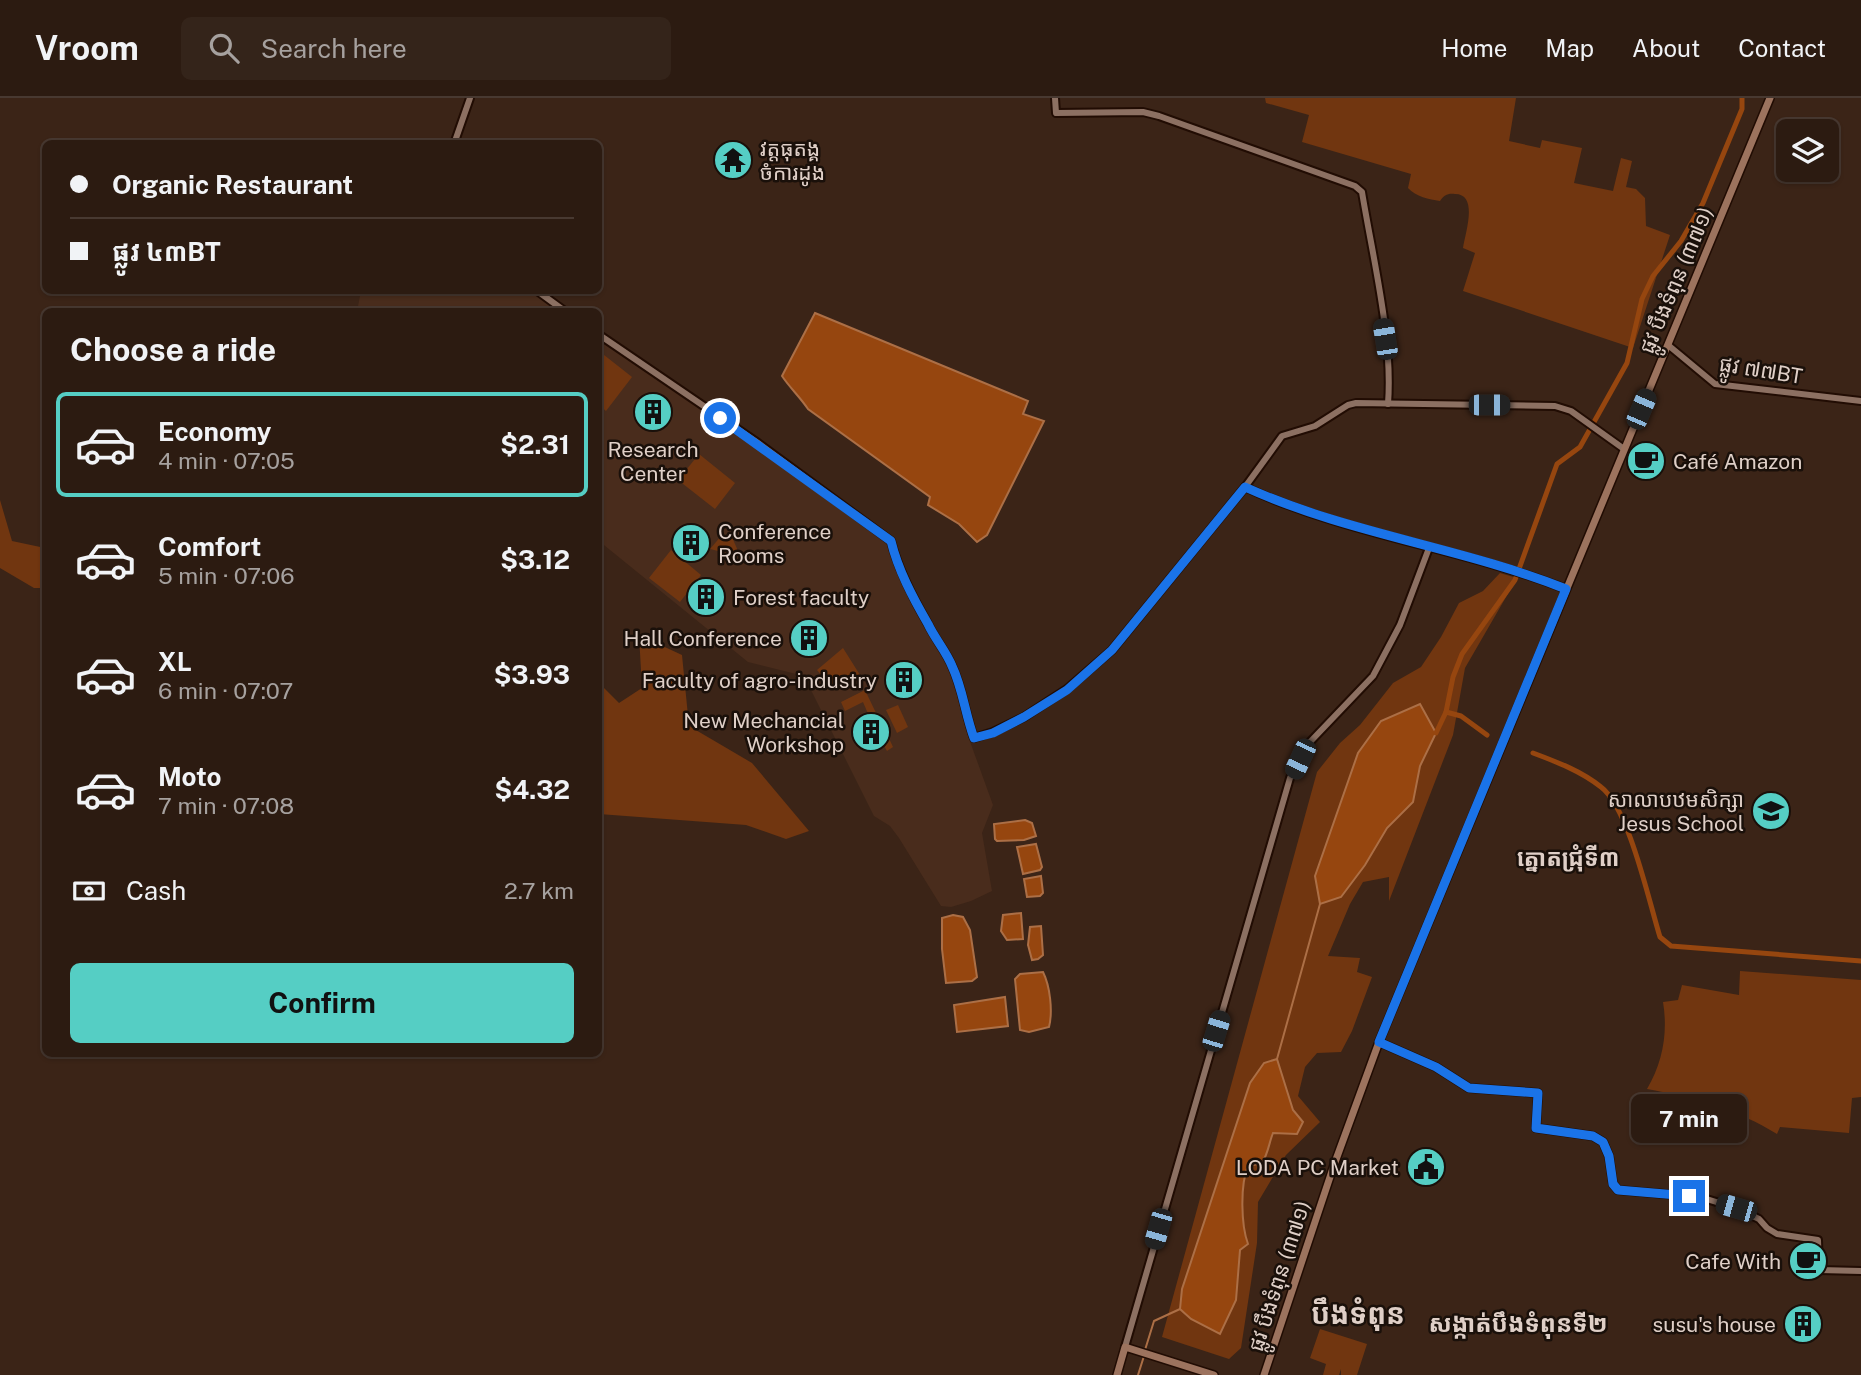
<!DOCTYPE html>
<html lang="en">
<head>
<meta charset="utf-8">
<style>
  body { margin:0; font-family:"Public Sans","Noto Sans Khmer",sans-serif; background:#34241a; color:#f1f3f6; height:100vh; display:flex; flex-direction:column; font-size:26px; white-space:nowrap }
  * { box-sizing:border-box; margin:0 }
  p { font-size:23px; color:#a6a19f }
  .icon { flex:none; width:38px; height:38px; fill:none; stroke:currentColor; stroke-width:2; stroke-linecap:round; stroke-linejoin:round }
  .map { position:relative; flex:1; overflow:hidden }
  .sheet { position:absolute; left:42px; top:210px; width:560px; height:749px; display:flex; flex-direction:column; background:#2c1b11; border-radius:10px; box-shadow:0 2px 5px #0004,0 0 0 2px #483931 }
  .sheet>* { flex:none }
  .top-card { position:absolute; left:42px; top:42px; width:560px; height:154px; border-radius:10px; box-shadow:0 2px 5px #0004,0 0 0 2px #483931; display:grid; align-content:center; height:154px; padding:0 28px; background:#2c1b11 }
  .tools { position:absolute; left:1776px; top:21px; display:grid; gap:14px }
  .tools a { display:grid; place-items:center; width:63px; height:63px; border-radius:10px; background:#2c1b11; box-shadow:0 2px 5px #0004,0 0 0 2px #483931; font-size:35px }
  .end { position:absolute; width:32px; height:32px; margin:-16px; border:9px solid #1a73e8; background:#fff; box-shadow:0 0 0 4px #fff }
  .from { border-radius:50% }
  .bubble { position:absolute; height:49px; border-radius:10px; background:#2c1b11; box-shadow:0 2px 5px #0004,0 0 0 2px #483931; font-size:23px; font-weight:700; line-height:49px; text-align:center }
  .car { position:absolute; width:21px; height:42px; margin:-21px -10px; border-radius:9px; box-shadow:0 0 5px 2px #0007; background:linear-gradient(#222 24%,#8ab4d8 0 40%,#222 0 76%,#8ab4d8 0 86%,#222 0) }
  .top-card b { display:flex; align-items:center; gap:24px; height:66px; font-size:26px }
  .top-card b+b { border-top:2px solid #483931 }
  .top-card i { width:18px; height:18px; background:#f1f3f6 }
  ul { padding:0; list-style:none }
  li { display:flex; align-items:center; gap:21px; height:105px; margin:0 14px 10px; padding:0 14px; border:4px solid transparent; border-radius:10px }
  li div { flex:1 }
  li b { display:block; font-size:26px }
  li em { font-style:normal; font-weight:700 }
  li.selected { border-color:#55cec4 }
  li>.icon { width:63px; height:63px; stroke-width:1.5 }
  h2 { padding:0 28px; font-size:32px; line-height:84px }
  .pay { display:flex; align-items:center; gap:18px; height:77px; padding:0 28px; font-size:26px }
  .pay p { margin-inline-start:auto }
  .button { display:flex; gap:14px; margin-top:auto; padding:14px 28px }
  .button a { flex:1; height:80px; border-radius:10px; background:#55cec4; color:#111; font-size:28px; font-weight:700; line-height:80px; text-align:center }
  header { display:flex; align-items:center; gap:42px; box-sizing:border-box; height:98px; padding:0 35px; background:#2c1b11; border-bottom:2px solid #483931 }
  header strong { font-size:33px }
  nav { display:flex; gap:38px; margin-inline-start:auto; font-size:24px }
  .search { width:490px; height:63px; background:#34241a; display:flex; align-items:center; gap:18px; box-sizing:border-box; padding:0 24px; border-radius:10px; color:#a6a19f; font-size:26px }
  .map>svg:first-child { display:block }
</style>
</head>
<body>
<header>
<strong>Vroom</strong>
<div class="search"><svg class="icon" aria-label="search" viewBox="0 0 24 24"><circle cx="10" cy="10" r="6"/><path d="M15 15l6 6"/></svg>Search here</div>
<nav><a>Home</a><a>Map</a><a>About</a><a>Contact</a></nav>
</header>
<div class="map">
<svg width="1861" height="1277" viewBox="0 0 1861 1277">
  <rect width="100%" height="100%" fill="#3b2417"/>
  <g fill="#492c1c">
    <polygon points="361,192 530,193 560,213 357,214"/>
    <polygon points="598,240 738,336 888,445 895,468 909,499 925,530 949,566 968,638 993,707 982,735 992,793 971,803 951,809 941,808 899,740 890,728 874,718 804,578 748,564 599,443"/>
  </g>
  <g fill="#713610">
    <path d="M1265,0H1516L1509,43L1540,50L1542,42L1582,50L1574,85L1613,93L1621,60L1632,63L1626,89L1636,91L1645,100L1646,128L1670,137L1633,250L1463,193L1475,155L1463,150C1465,136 1479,96 1455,96C1448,95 1444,97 1440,103C1429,101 1416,99 1408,90L1411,76L1302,44L1309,17L1266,5Z"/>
    <polygon points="599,253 632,279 606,313 599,307"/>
    <polygon points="699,356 735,385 715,411 678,382"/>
    <polygon points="0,402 12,443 45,450 45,490 34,490 0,470"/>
    <polygon points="722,437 732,439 738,453 734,457 710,451"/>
    <polygon points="671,452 701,477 680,504 649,480"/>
    <polygon points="1500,475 1517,480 1465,570 1453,637 1389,803 1389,779 1363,784 1350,806 1328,858 1360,860 1357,874 1372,879 1352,933 1341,954 1317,955 1305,969 1298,998 1320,1024 1286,1057 1258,1104 1257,1145 1241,1250 1229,1261 1162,1239 1317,674 1340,645 1360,627 1393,585 1421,569 1441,539 1459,505 1483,493"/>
    <polygon points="639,537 682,557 689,628 752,665 809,733 786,741 746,727 599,716 599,585 619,605 642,590"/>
    <polygon points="843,550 860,577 833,591 826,576 822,578 817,572"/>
    <polygon points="865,592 876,615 869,618 863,604 845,613 841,604"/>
    <polygon points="898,607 908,629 897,635 886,612"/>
    <polygon points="879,619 893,649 887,653 883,646 877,649 864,624"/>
    <path d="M1740,873L1861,882V999L1852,1000L1849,1035L1780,1029L1777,1036C1739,1012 1691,999 1647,991C1663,964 1668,934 1663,904L1678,902L1682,887L1739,897Z"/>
    <polygon points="1320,1231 1367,1246 1357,1277 1341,1277 1341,1271 1339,1277 1323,1277 1326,1266 1310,1260"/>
  </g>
  <g fill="#96460f" stroke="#ac6f46" stroke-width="2">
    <path d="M815,215L1028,303L1023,316L1044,323L987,437L977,444L959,426L928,407L930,399L808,311C800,299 790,290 782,278Z"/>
    <polygon points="1420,606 1436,635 1420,668 1413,704 1387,730 1365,767 1341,799 1320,806 1315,778 1358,655 1381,623"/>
    <polygon points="1025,722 1032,725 1036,738 1024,742 997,743 995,741 994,726"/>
    <polygon points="1036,746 1042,769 1040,772 1023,776 1017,749"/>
    <polygon points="1041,778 1043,795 1040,798 1027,799 1024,781"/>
    <polygon points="1021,815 1023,841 1007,842 1001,833 1003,817"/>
    <polygon points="953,817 963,819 970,832 977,879 972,883 946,885 942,851 942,820"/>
    <polygon points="1041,828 1043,857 1038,861 1032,862 1028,847 1030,829"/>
    <path d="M1043,874C1050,888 1053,913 1049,929L1029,934L1020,932L1015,881L1020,876Z"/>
    <polygon points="1005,899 1008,928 957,934 954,907"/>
    <path d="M1277,961L1293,1012L1303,1024L1297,1036L1273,1035C1269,1045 1268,1056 1262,1065L1248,1068C1240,1087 1241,1127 1248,1146L1240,1152L1236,1202L1220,1236L1191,1221L1180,1211L1182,1191L1250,985L1264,965Z"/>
  </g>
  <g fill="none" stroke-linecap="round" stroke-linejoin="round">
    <g stroke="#ac6f46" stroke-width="2">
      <polyline points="1277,961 1320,806"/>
      <polyline points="1145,1252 1154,1223 1180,1211"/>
      <polyline points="1138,1277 1144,1258"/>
    </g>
    <g stroke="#96460f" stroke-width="5">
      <polyline points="1446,614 1461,618 1487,637"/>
      <polyline points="1436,635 1446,614 1453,579 1462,556 1515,482 1557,366 1580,349 1627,265 1642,201 1653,178 1681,143 1703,105 1742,11 1742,0"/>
      <path d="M1533,655C1557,664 1581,673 1601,689C1629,710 1649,804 1660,839L1671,848L1861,863"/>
    </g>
    <defs>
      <g id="tertiary">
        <path d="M1055,0L1056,15L1143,14L1159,18L1355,88L1362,94C1373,161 1393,240 1388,306"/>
        <polyline points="454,46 470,0"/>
        <polyline points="536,192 566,214"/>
        <path d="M598,236L758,345L891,443C898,471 913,500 928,526C935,541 946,553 952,568C963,591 965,616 974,640L993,634L1024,619L1067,591L1112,552L1245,389L1282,338L1315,328L1348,307L1356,305L1555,308L1571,313L1624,351"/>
        <polyline points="1668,247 1715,286 1861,303"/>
        <path d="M1245,389C1347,437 1461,450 1566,491"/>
        <polyline points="1379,944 1436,969 1469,990 1538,995 1536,1030 1593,1038 1603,1044 1609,1058 1613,1086 1618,1092 1700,1099 1736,1110 1759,1121 1767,1130 1777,1136 1818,1142 1819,1172 1861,1173"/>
        <polyline points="1125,1249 1290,680 1310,644 1373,578 1400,527 1429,450"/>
      </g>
      <g id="secondary">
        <polyline points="1117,1277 1125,1249 1214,1277"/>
        <polyline points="1264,1277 1334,1067 1379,944 1770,0"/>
      </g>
    </defs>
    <use href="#tertiary" stroke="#210c03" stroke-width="10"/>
    <use href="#secondary" stroke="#210c03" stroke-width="10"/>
    <use href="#tertiary" stroke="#8c7062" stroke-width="6"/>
    <use href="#secondary" stroke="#9c735e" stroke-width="7"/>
  </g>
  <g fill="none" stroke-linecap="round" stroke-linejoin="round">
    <path stroke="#1a73e8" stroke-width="9" d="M720,320L891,443C898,472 913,500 928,526C935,541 946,553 952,568C963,591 965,616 974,640L993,635L1024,619L1067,592L1112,552L1245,389C1348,436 1461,449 1566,491L1379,944L1436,969L1469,990L1538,995L1536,1030L1593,1038L1603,1044L1609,1058L1613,1086L1618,1092L1689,1098"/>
  </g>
  <defs>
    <symbol id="temple-disc" viewBox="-11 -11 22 22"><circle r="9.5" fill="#55cec4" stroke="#1a100a"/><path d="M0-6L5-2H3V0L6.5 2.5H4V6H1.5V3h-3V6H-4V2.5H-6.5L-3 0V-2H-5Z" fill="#111"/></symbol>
    <symbol id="building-disc" viewBox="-11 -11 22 22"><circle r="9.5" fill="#55cec4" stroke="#1a100a"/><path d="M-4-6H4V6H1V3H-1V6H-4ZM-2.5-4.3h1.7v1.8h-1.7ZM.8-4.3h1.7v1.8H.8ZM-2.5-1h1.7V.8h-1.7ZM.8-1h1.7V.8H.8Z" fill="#111"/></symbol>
    <symbol id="cafe-disc" viewBox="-11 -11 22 22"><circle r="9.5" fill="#55cec4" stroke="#1a100a"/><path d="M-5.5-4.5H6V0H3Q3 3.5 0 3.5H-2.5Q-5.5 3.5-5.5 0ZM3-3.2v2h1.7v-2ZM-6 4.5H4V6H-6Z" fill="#111"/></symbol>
    <symbol id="school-disc" viewBox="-11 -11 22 22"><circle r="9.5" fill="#55cec4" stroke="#1a100a"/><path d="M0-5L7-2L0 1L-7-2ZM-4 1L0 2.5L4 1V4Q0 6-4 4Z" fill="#111"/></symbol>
    <symbol id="civic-disc" viewBox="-11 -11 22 22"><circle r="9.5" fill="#55cec4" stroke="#1a100a"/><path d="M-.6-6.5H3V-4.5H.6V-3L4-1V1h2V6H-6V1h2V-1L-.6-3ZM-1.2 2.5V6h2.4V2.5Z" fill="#111"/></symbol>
  </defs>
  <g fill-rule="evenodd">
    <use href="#temple-disc" x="711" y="40" width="44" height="44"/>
    <use href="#building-disc" x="631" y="292" width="44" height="44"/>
    <use href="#cafe-disc" x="1624" y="341" width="44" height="44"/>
    <use href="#building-disc" x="669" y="423" width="44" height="44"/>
    <use href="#building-disc" x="684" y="477" width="44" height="44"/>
    <use href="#building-disc" x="787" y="518" width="44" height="44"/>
    <use href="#building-disc" x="882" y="560" width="44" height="44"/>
    <use href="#building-disc" x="849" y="612" width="44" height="44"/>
    <use href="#school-disc" x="1749" y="691" width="44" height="44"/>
    <use href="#civic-disc" x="1404" y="1047" width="44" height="44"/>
    <use href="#cafe-disc" x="1786" y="1141" width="44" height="44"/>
    <use href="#building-disc" x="1781" y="1204" width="44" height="44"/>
  </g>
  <g text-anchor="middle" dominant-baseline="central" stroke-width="5" stroke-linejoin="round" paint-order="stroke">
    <g font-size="21" fill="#dfcfc7" stroke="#1a100a" text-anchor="end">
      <text x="760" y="50" text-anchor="start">វត្តធុតង្គ<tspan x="760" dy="24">ចំការដូង</tspan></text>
      <text x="653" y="351" text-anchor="middle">Research<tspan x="653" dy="24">Center</tspan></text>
      <text x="1673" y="363" text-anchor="start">Café Amazon</text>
      <text x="718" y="433" text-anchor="start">Conference<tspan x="718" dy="24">Rooms</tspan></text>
      <text x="733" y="499" text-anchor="start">Forest faculty</text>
      <text x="782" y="540">Hall Conference</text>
      <text x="877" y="582">Faculty of agro-industry</text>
      <text x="844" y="622">New Mechancial<tspan x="844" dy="24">Workshop</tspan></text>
      <text x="1744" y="701">សាលាបឋមសិក្សា<tspan x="1744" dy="24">Jesus School</tspan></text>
      <text x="1399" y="1069">LODA PC Market</text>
      <text x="1781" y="1163">Cafe With</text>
      <text x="1776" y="1226">susu's house</text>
    </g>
    <g font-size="21" fill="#dfcfc7" stroke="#1a100a">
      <text transform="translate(1676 182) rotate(-67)">ផ្លូវ បឹងទំពុន (៣៧១)</text>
      <text transform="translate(1761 272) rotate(9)">ផ្លូវ ៧៧BT</text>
      <text transform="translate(1279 1178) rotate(-72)">ផ្លូវ បឹងទំពុន (៣៧១)</text>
    </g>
    <g font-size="23" font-weight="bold" fill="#dfcfc7" stroke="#1a100a">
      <text x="1568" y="759">ត្នោតជ្រុំទី៣</text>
    </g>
    <g font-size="24" font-weight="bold" fill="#dfcfc7" stroke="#1a100a">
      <text x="1518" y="1225">សង្កាត់បឹងទំពុនទី២</text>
    </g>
    <g font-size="28" font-weight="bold" fill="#dfcfc7" stroke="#1a100a">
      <text x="1358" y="1215">បឹងទំពុន</text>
    </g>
  </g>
</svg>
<div class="tools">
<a><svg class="icon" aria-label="layers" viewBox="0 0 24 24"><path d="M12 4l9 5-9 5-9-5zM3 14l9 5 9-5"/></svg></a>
</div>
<i class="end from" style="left:720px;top:320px"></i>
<i class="end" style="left:1689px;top:1098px"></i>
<div class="bubble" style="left:1631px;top:996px;width:116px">7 min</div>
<i class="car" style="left:1385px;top:241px;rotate:351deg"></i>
<i class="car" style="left:1489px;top:307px;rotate:90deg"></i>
<i class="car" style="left:1641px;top:311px;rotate:23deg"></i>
<i class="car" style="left:1300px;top:661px;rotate:205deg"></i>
<i class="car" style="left:1216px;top:933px;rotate:17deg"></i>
<i class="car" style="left:1736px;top:1110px;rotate:286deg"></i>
<i class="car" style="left:1158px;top:1131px;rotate:196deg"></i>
<div class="top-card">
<b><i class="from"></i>Organic Restaurant</b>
<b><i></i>ផ្លូវ ៤៣BT</b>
</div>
<section class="sheet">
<h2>Choose a ride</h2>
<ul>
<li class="selected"><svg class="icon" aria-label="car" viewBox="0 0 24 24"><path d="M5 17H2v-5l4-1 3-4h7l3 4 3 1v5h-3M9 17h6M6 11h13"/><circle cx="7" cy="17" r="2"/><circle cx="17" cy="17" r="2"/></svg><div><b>Economy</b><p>4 min · 07:05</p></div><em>$2.31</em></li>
<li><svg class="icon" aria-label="car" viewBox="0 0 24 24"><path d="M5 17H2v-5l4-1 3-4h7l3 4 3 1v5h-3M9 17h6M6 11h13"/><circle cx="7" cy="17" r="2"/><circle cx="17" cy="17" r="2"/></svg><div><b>Comfort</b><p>5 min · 07:06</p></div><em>$3.12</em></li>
<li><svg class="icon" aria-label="car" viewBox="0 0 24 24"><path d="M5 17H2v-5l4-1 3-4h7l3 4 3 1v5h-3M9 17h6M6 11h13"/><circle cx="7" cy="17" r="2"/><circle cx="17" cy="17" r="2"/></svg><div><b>XL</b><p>6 min · 07:07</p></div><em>$3.93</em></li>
<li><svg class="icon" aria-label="car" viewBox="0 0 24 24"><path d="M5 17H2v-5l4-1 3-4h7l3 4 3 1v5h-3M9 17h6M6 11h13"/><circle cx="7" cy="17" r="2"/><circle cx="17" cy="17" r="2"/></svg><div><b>Moto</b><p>7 min · 07:08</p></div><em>$4.32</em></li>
</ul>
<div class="pay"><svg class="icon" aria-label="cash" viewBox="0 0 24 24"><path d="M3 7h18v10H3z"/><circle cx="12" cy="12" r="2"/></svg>Cash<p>2.7 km</p></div>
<div class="button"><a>Confirm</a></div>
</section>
</div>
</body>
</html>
